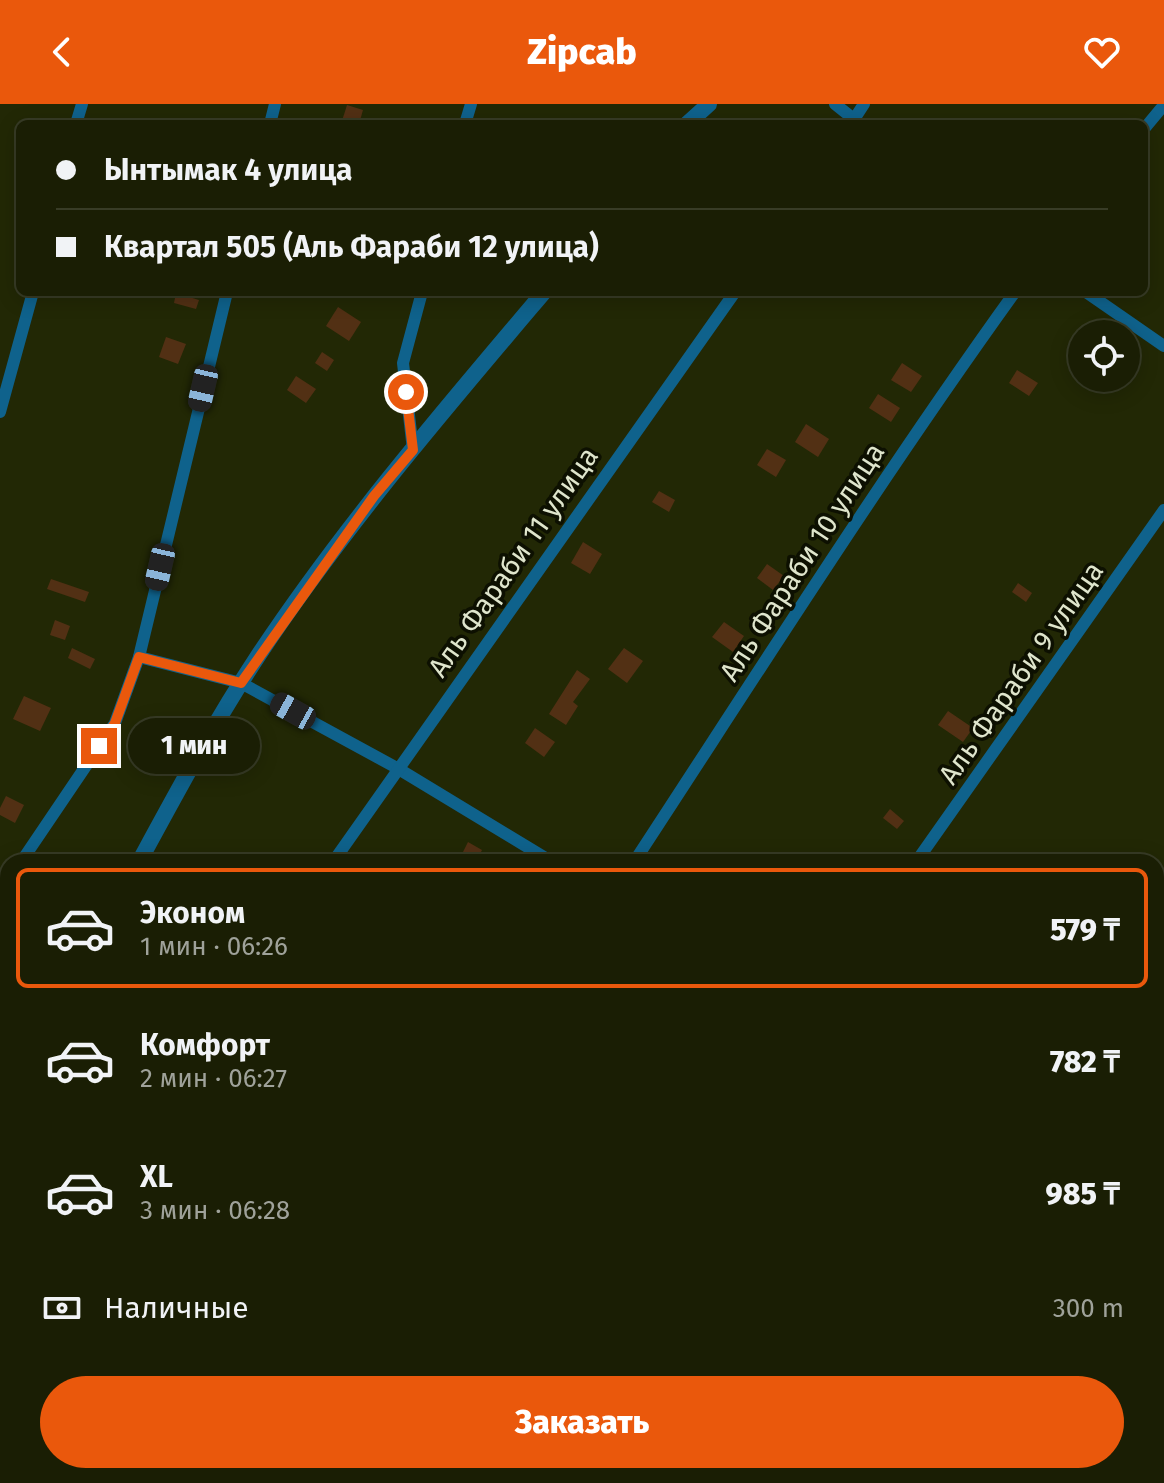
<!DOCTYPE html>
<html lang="ru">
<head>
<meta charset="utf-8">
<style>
  body { margin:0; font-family:"Fira Sans",sans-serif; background:#23270e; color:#f1f3f6; height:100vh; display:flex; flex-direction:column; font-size:30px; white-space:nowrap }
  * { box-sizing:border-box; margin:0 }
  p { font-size:26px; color:#9fa29a }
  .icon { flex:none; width:44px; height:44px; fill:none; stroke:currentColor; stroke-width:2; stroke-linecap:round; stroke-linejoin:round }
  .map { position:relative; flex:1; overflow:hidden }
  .side { position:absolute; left:0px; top:750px; width:1164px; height:630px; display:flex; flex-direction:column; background:#1a1e04; border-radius:24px 24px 0 0; box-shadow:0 4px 20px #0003,0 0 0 2px #383c26 }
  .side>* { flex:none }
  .hud { position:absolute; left:16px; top:16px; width:1132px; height:176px; border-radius:12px; box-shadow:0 4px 20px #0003,0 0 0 2px #383c26; display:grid; align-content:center; height:176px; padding:0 40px; background:#1a1e04 }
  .buttons { position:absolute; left:1068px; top:216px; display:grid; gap:16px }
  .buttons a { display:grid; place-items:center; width:72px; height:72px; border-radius:50%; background:#1a1e04; box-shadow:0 4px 20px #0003,0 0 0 2px #383c26; font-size:40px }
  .end { position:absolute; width:36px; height:36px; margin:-18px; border:10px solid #ea580c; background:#fff; box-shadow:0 0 0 4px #fff }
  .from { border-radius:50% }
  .bubble { position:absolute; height:56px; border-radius:28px; background:#1a1e04; box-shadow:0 4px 20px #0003,0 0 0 2px #383c26; font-size:26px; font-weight:800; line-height:56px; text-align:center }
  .car { position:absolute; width:24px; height:48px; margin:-24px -12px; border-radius:10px; box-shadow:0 0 6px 2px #0007; background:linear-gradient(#222 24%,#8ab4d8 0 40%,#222 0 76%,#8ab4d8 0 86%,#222 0) }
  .hud b { display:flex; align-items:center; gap:28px; height:76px; font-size:30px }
  .hud b+b { border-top:2px solid #383c26 }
  .hud i { width:20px; height:20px; background:#f1f3f6 }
  ul { padding:14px 0 0; list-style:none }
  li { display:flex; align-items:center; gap:24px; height:120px; margin:0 16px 12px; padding:0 24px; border:4px solid transparent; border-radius:12px }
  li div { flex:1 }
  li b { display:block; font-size:30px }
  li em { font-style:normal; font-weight:800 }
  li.active { border-color:#ea580c }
  li>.icon { width:72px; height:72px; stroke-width:1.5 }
  .pay { display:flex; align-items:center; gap:20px; height:88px; padding:0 40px; font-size:30px }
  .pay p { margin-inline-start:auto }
  .action { display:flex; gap:16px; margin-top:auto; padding:16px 40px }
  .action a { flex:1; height:92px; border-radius:48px; background:#ea580c; color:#fff; font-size:32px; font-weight:800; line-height:92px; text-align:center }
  header { display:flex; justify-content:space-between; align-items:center; height:104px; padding:0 40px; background:#ea580c; color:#fff; font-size:36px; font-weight:800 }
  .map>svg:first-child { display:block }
</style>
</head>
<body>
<header><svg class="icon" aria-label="back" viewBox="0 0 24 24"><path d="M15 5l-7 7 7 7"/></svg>Zipcab<svg class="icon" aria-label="heart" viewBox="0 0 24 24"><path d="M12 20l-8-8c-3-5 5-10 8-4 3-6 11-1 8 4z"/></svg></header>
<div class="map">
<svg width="1164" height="1379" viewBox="0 0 1164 1379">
  <rect width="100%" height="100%" fill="#222805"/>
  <g fill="#523014">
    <polygon points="347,1 363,6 359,20 341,20"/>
    <polygon points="176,189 199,196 196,205 174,199"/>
    <polygon points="338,203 361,218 349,237 326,222"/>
    <polygon points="166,233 186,240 178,260 159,253"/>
    <polygon points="322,248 334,256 327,267 315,259"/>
    <polygon points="902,259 922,272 911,288 891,276"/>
    <polygon points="1017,266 1038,279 1029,292 1009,279"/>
    <polygon points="296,272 316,285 306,299 287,286"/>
    <polygon points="878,290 900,304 891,318 869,304"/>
    <polygon points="806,320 829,335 818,353 795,338"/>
    <polygon points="767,345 786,356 776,373 757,361"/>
    <polygon points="659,387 675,396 669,408 652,398"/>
    <polygon points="583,438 602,450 590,470 571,459"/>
    <polygon points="767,460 784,472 773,486 757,474"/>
    <polygon points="51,475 89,488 85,498 47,485"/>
    <polygon points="1018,479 1032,489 1026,498 1012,488"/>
    <polygon points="55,516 70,522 65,536 50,531"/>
    <polygon points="724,518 744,532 733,548 712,533"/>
    <polygon points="72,544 95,555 90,565 68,554"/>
    <polygon points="624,544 643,557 627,579 608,565"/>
    <polygon points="577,566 590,575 573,598 578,602 566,621 549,610"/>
    <polygon points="24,592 51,604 40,627 13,615"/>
    <polygon points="948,607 973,624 963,638 938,621"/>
    <polygon points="535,624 555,638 544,653 525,639"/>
    <polygon points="6,692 24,701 15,719 0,711 0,704"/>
    <polygon points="890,705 904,717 897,725 883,714"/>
    <polygon points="468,738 482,746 477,756 463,748"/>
  </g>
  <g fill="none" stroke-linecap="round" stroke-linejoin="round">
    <g stroke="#0f628c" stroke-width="12">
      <polyline points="835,0 860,20"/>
      <polyline points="76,20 82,0"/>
      <polyline points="270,20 275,0"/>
      <polyline points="465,20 471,0"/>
      <polyline points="851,20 864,0"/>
      <polyline points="1144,25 1164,1"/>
      <polyline points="1086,188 1164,242"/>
      <polyline points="0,308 33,188"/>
      <polyline points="413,346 403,259 422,188"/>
      <polyline points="139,553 241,579 397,664 552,758"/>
      <polyline points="21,758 115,619 139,553 227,188"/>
      <polyline points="333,758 735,188"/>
      <path d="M634,758C759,567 881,374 1015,188"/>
      <polyline points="916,758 1164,406"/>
      <polyline points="0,788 8,777"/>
      <polyline points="1156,810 1164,798"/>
      <polyline points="1156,1136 1164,1142"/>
      <polyline points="0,1149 8,1154"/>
      <polyline points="1156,1212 1164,1201"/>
      <polyline points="0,1235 8,1223"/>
      <polyline points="217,1379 222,1372"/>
      <polyline points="497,1379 502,1372"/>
      <polyline points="769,1379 774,1372"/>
      <polyline points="1039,1379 1043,1372"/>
    </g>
    <g stroke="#0f628c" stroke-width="16">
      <polyline points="687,20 709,0"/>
      <path d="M139,758C177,688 214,619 258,552C343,424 444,306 544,188"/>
      <polyline points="0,1018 8,1003"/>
    </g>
  </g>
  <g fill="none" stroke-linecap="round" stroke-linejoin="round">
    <polyline stroke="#ea580c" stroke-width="10" points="99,642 115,619 139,553 241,579 374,392 413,346 406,288"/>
  </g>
  <g text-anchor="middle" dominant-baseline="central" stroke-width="7" stroke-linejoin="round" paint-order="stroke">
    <g font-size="28" fill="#dfe5cc" stroke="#0d1001">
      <text transform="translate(513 458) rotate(-55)">Аль Фараби 11 улица</text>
      <text transform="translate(802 458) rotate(-57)">Аль Фараби 10 улица</text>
      <text transform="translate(1021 569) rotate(-55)">Аль Фараби 9 улица</text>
    </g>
  </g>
</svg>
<div class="buttons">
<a><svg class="icon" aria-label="locate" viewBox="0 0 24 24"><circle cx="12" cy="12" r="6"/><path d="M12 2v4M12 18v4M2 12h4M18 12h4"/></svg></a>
</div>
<i class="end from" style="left:406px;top:288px"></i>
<i class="end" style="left:99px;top:642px"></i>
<div class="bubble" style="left:128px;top:614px;width:132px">1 мин</div>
<i class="car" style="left:203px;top:284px;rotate:193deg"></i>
<i class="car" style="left:160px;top:463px;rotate:193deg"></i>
<i class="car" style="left:293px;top:607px;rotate:299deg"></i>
<div class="hud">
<b><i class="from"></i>Ынтымак 4 улица</b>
<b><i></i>Квартал 505 (Аль Фараби 12 улица)</b>
</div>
<section class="side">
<ul>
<li class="active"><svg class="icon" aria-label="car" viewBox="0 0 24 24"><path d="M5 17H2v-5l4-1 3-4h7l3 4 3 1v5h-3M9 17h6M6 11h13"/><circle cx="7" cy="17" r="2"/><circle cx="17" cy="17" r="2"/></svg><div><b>Эконом</b><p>1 мин · 06:26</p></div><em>579 ₸</em></li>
<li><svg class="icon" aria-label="car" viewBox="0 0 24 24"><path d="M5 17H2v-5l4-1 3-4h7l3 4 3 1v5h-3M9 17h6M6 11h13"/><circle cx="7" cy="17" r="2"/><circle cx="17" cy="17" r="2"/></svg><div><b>Комфорт</b><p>2 мин · 06:27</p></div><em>782 ₸</em></li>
<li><svg class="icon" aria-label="car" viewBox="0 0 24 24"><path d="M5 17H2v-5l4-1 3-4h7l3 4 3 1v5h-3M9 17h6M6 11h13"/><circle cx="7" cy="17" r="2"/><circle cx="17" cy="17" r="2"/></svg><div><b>XL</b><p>3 мин · 06:28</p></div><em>985 ₸</em></li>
</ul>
<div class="pay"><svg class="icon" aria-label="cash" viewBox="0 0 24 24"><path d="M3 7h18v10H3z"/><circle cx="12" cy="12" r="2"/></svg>Наличные<p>300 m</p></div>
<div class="action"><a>Заказать</a></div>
</section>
</div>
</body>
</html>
